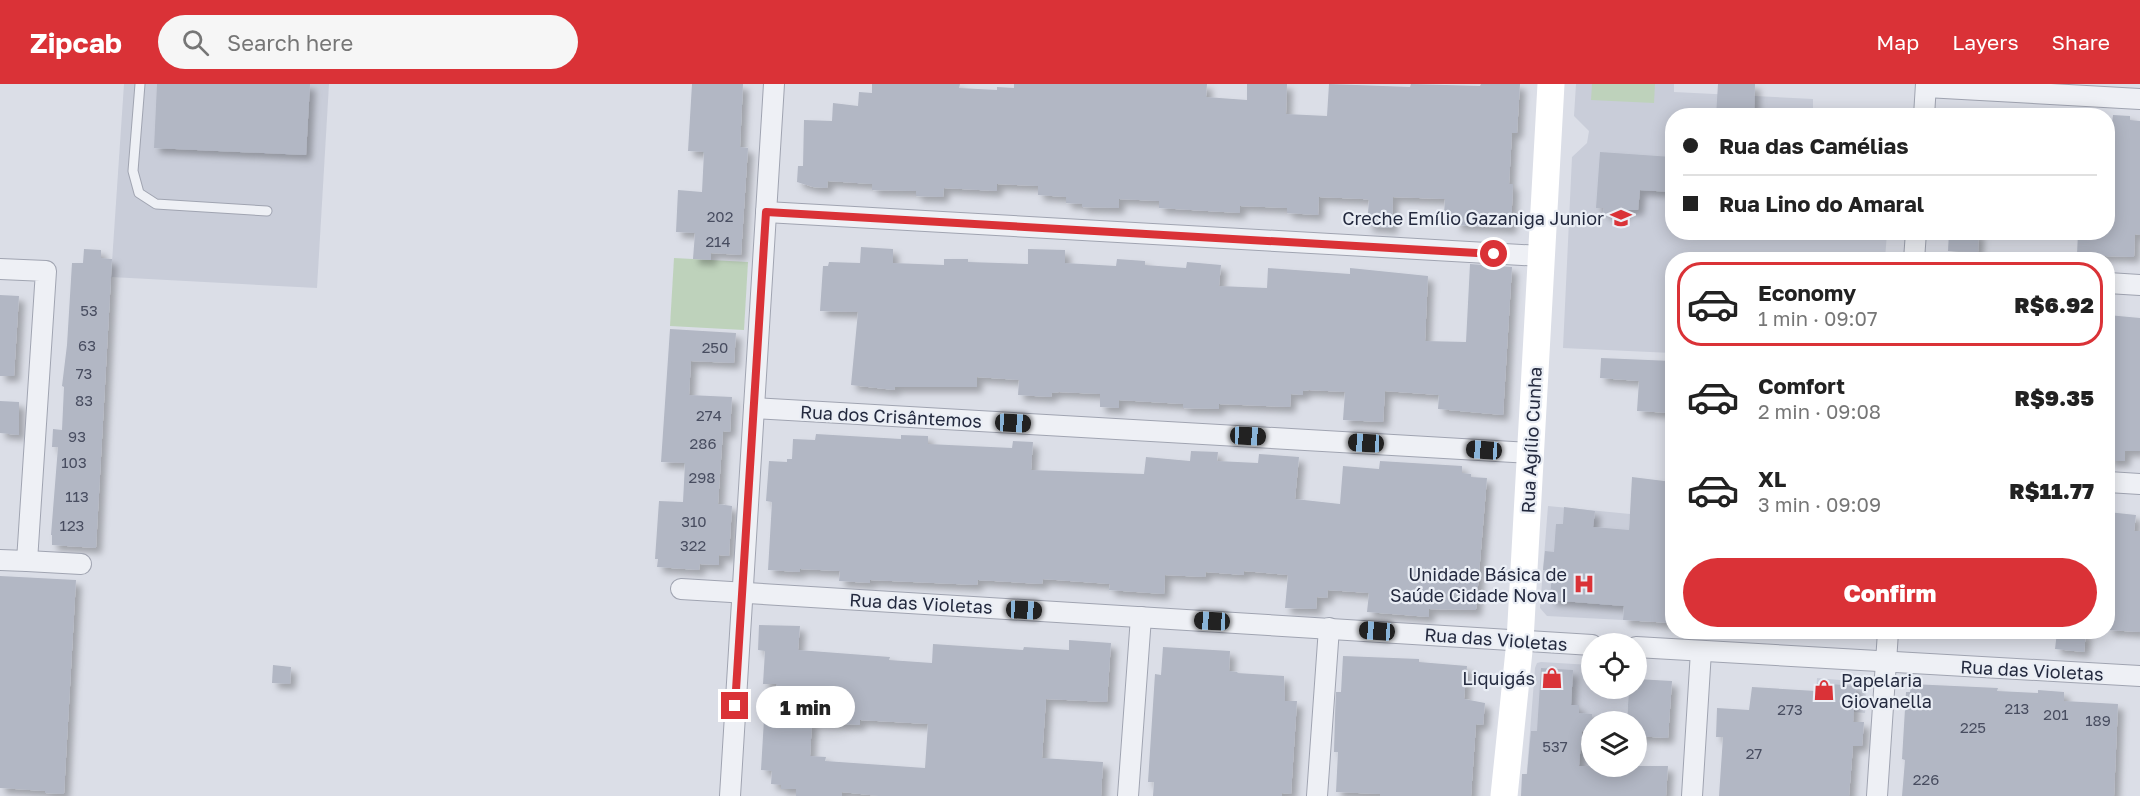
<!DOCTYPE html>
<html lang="en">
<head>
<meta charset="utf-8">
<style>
  body { margin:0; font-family:"Golos Text",sans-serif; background:#f6f6f6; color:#222; height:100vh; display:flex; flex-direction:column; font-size:22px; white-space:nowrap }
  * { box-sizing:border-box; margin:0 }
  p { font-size:20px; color:#767676 }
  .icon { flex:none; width:33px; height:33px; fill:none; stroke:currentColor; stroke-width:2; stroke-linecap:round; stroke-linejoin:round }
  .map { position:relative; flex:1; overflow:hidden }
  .details { position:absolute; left:1665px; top:168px; width:450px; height:387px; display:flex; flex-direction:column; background:#fff; border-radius:24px; box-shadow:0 3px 15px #0003 }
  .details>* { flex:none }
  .guide { position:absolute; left:1665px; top:24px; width:450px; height:132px; border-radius:24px; box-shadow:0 3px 15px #0003; display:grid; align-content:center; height:132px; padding:0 18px; background:#fff }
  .tools { position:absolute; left:1581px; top:549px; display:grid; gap:12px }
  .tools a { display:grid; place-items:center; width:66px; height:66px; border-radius:50%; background:#fff; box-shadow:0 3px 15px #0003; font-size:30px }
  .end { position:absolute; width:27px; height:27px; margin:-14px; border:8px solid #da3237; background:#fff; box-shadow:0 0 0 3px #fff }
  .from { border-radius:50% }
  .bubble { position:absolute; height:42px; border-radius:21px; background:#fff; box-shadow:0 3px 15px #0003; font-size:20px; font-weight:800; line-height:42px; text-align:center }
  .car { position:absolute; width:18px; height:36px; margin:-18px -9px; border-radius:8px; box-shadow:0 0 4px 2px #0007; background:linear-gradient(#222 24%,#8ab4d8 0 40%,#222 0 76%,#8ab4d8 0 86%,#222 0) }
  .guide b { display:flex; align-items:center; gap:21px; height:57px; font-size:22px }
  .guide b+b { border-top:2px solid #e0e0e0 }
  .guide i { width:15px; height:15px; background:#222 }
  ul { padding:10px 0 0; list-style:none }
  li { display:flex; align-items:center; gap:18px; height:84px; margin:0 12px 9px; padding:0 6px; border:3px solid transparent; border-radius:24px }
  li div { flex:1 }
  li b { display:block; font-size:22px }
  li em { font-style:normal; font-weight:800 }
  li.active { border-color:#da3237 }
  li>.icon { width:54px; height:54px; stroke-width:1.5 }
  .button { display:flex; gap:12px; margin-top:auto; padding:12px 18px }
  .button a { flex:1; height:69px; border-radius:36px; background:#da3237; color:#fff; font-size:24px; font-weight:800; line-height:69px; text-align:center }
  header { display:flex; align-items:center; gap:36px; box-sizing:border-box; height:84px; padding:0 30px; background:#da3237; color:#fff }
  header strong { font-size:28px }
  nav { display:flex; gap:33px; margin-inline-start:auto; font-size:21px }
  .search { width:420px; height:54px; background:#f6f6f6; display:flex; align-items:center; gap:15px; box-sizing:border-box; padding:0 21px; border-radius:33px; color:#767676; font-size:22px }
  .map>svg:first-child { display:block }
</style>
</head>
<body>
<header>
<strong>Zipcab</strong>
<div class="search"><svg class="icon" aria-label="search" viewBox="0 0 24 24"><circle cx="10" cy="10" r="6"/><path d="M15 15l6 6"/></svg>Search here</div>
<nav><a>Map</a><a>Layers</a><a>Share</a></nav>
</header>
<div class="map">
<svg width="2140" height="712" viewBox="0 0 2140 712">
  <defs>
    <filter id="shadow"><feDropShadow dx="5.5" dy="5.5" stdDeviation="3" flood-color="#0004"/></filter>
  </defs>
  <rect width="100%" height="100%" fill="#dbdee7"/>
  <g fill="#c9cdd9">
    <polygon points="124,0 329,0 317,204 111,193"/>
    <polygon points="1576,0 1674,0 1674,8 1813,15 1813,31 1829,31 1672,32 1672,148 1887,149 1885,175 1672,176 1672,269 1563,264 1572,73 1587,59 1589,47 1574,32"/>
    <polygon points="1548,422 1630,430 1623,536 1547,532 1540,524"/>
    <polygon points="1541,578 1591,581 1592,604 1629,605 1627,637 1592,638 1592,682 1525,712 1535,584 1537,579"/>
    <polygon points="1817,594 1863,598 1866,601 1865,629 1854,628 1853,639 1814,637"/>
  </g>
  <g fill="#bed2bb">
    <polygon points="1592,0 1655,0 1654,19 1591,16"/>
    <polygon points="674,174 748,178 744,246 670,242"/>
  </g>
  <g fill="#b2b7c4" fill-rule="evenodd" filter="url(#shadow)">
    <polygon points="157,0 310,0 306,71 154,64"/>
    <polygon points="692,0 743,0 740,63 748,64 741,171 711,169 711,176 693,175 695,149 676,148 678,106 702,108 704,68 688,67"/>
    <polygon points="872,0 960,0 959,4 997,6 997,3 1014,4 1014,0 1207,0 1206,13 1247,16 1247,0 1287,0 1286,30 1327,32 1329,0 1410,3 1411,0 1480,2 1481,0 1520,0 1517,49 1512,49 1509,100 1513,100 1511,144 1455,141 1456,130 1444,130 1445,115 1393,113 1392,144 1367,142 1369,116 1363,115 1319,113 1318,131 1287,129 1287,124 1240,122 1240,129 1159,124 1159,117 1119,115 1119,124 1082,123 1082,120 1066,119 1066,113 1038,111 1038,102 997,100 997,107 944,104 943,113 916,112 916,107 872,106 872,100 828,97 827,104 813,103 797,98 798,82 803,82 804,36 832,37 833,19 858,22 859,8 872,9"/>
    <polygon points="1718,0 1755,0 1754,32 1716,32"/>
    <polygon points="2113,31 2130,32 2130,36 2140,37 2140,151 2135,150 2134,173 2077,171 2078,148 2108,148 2110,106 2108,106 2108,39 2112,39"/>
    <polygon points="1600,68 1672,73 1672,108 1640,106 1638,126 1625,126 1624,131 1603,130 1604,124 1596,124"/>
    <polygon points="1949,148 1979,148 1978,168 1948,167"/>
    <polygon points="861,163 893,165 893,179 944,181 944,175 968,175 968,178 1028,180 1028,165 1065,166 1065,179 1116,182 1117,175 1145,177 1145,181 1186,184 1187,178 1221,181 1219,202 1267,204 1268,184 1350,190 1350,184 1428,192 1425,257 1466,258 1470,180 1512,183 1503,331 1438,325 1439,311 1385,307 1383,338 1343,336 1345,308 1309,306 1303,307 1303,311 1291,310 1290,323 1219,320 1219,325 1183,324 1183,320 1119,316 1119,324 1100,323 1100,310 1059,308 1052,309 1051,313 1018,311 1019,296 977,293 977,303 895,303 894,306 851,301 858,228 820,227 823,182 828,182 829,178 860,179"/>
    <polygon points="84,165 101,166 101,174 112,175 96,464 52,461 52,451 51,451 58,363 52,363 53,345 62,346 64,303 62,302 67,261 72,179 83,179"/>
    <polygon points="0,211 19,212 14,292 0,292"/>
    <polygon points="2108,231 2140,234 2140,367 2125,367 2125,377 2108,377"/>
    <polygon points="670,245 736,249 734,279 691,277 689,311 732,313 730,348 723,347 718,420 732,422 729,472 719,471 719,481 700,480 699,486 657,483 658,475 655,475 659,417 683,418 685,379 661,378"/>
    <polygon points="1601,274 1672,277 1672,329 1637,327 1639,297 1600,294"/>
    <polygon points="0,317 19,318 19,351 0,349"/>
    <polygon points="816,350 901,355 901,351 928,352 928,360 1012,364 1013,357 1033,358 1031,386 1144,390 1146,373 1190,377 1191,367 1218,368 1217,377 1258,379 1259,370 1299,373 1295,415 1340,420 1343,382 1379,385 1380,377 1462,382 1462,389 1471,390 1471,393 1487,394 1476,526 1429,525 1429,533 1367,528 1369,509 1328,506 1327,514 1317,513 1316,525 1285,524 1288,491 1244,487 1244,491 1206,488 1205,493 1165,491 1164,510 1109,506 1110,500 1043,495 1042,500 978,496 977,501 870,496 870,499 839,497 840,487 800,485 800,488 768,486 772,418 766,417 769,377 787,378 787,375 792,375 793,355 815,356"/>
    <polygon points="1632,393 1672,398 1672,539 1623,536 1624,522 1550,516 1552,487 1543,486 1545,467 1554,468 1556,440 1563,440 1564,423 1595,427 1593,443 1629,446"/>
    <polygon points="2108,428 2136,431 2134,447 2140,447 2140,548 2108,546"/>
    <polygon points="0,492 76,496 64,710 45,709 45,707 0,704"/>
    <path d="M759,541L800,542L798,566L890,573L889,576L932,579L933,560L1023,566L1024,563L1069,566V556L1111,559L1107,618L1046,615L1042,674L1103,678L1101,712H879L842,708V712H796V705H781V701L771,700L772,687L761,686L764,635L774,636L777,600H763L765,567L758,566ZM860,636L928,640L925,684L825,677L826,673L810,672L812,638L860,641Z"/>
    <polygon points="2057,548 2086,548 2084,568 2055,565"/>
    <polygon points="1163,563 1230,567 1229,587 1238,588 1237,589 1284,592 1285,617 1297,617 1291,710 1282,709 1282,712 1153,712 1154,698 1148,698 1155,590 1161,591"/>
    <polygon points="1343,572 1419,575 1419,578 1467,582 1464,615 1485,619 1483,641 1476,640 1471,712 1380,712 1380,710 1336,708 1338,668 1334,668 1335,631 1336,608 1341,608"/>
    <polygon points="273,581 291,583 290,600 272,599"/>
    <polygon points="1541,584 1573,586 1571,621 1579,621 1579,629 1592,630 1592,648 1582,647 1579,682 1668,682 1666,712 1521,712 1522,690 1527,690 1531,647 1537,647"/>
    <polygon points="1636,595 1672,597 1668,654 1636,652 1636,638 1627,638 1629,604 1636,604"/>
    <polygon points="1817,599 1856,602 1853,638 1864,638 1862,662 1853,662 1849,712 1719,712 1723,653 1716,653 1717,624 1749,626 1752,603 1816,607"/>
    <polygon points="1911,600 1998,604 1997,607 2038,609 2038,606 2064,608 2064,617 2118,620 2114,712 1902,712 1905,676 1902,675 1906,608 1910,608"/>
  </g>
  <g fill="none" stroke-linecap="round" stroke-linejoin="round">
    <defs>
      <polyline id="service" points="140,0 133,87 139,109 156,120 267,127"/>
      <g id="minor">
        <polyline points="1926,3 2140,15"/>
        <polyline points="1924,32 1926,0"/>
        <polyline points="766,128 1541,172"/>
        <polyline points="1914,176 1916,148"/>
        <polyline points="0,185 46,187 27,477 0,476"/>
        <polyline points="2108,199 2140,201"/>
        <polyline points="754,324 1531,369"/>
        <polyline points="2108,398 2140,400"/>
        <polyline points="27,477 81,480"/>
        <polyline points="681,505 1592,561"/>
        <polyline points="1636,563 2140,592"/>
        <polyline points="730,712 774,0"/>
        <polyline points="1128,712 1141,533"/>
        <polyline points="1317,712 1329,544"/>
        <polyline points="1692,712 1701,567"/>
        <polyline points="1877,712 1888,548"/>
      </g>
    </defs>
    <use href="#service" stroke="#a0a4b1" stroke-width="11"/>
    <use href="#minor" stroke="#a0a4b1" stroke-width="22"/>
    <use href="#service" stroke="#eef0f5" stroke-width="9"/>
    <use href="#minor" stroke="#eef0f5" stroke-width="20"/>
    <polyline stroke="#fff" stroke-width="27" points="1504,712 1520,557 1551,0"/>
  </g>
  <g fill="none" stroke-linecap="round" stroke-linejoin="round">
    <polyline stroke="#da3237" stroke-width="8" points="735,622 766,128 1494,170"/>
  </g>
  <defs>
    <symbol id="school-bare" viewBox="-9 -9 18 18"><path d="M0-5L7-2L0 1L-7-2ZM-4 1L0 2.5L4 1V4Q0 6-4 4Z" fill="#da3237" stroke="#eaeef5" stroke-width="2.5" paint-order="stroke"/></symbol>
    <symbol id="hospital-bare" viewBox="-9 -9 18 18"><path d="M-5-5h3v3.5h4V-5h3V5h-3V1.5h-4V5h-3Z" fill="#da3237" stroke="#eaeef5" stroke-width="2.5" paint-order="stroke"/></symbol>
    <symbol id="shop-bare" viewBox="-9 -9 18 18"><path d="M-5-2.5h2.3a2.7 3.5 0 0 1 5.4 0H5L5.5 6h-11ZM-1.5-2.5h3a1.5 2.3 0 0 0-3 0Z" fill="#da3237" stroke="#eaeef5" stroke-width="2.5" paint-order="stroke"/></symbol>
  </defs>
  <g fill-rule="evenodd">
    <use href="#school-bare" x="1606" y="119" width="30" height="30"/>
    <use href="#hospital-bare" x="1569" y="485" width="30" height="30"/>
    <use href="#shop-bare" x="1537" y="579" width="30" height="30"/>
    <use href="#shop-bare" x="1809" y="591" width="30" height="30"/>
  </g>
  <g text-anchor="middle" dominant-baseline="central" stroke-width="4.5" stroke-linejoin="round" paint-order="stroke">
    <g font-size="15" fill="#484d60">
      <text x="720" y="132">202</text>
      <text x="718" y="157">214</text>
      <text x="89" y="226">53</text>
      <text x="87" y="261">63</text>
      <text x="715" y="263">250</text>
      <text x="84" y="289">73</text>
      <text x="84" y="316">83</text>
      <text x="709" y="331">274</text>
      <text x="77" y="352">93</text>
      <text x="703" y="359">286</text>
      <text x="74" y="378">103</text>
      <text x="702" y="393">298</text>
      <text x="77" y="412">113</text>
      <text x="694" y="437">310</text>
      <text x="72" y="441">123</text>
      <text x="693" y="461">322</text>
      <text x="2017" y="624">213</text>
      <text x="1790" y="625">273</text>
      <text x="2056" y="630">201</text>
      <text x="2098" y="636">189</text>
      <text x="1973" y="643">225</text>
      <text x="1555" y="662">537</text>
      <text x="1754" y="669">27</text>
      <text x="1926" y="695">226</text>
    </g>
    <g font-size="18" fill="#242a3f" stroke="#eaeef5" text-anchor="end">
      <text x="1604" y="134">Creche Emílio Gazaniga Junior</text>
      <text x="1567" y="490">Unidade Básica de<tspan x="1567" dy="21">Saúde Cidade Nova I</tspan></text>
      <text x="1535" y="594">Liquigás</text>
      <text x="1841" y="596" text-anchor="start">Papelaria<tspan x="1841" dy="21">Giovanella</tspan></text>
    </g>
    <g font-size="18" fill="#242a3f" stroke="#eaeef5">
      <text transform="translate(891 332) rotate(3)">Rua dos Crisântemos</text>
      <text transform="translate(1531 356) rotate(-87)">Rua Agílio Cunha</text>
      <text transform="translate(921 519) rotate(3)">Rua das Violetas</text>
      <text transform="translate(1496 555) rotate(4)">Rua das Violetas</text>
      <text transform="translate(2032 586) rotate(3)">Rua das Violetas</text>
    </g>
  </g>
</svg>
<div class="tools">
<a><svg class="icon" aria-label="locate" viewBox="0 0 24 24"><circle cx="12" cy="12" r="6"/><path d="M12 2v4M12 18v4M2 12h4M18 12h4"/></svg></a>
<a><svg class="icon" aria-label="layers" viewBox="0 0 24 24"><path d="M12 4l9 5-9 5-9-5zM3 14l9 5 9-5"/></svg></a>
</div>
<i class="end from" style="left:1494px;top:170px"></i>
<i class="end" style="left:735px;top:622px"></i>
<div class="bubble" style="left:756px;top:602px;width:99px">1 min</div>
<i class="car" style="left:1013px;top:339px;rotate:93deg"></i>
<i class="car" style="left:1248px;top:352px;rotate:93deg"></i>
<i class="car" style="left:1366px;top:359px;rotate:273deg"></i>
<i class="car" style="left:1484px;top:366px;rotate:274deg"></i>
<i class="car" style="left:1024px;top:526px;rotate:93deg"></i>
<i class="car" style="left:1212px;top:537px;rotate:273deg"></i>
<i class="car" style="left:1377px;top:547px;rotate:274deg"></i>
<div class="guide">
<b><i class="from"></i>Rua das Camélias</b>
<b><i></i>Rua Lino do Amaral</b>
</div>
<section class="details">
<ul>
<li class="active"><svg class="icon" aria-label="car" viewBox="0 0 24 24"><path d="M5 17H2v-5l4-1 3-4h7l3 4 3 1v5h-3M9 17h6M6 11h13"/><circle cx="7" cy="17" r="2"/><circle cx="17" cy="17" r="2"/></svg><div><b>Economy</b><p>1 min · 09:07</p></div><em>R$6.92</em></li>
<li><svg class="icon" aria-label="car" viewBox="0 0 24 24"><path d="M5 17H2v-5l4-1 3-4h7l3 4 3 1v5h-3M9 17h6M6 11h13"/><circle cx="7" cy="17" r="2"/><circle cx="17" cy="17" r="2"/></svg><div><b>Comfort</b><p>2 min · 09:08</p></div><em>R$9.35</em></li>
<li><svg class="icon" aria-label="car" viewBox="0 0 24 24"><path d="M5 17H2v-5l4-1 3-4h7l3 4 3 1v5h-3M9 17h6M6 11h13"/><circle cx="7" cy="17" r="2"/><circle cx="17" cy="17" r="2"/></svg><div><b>XL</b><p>3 min · 09:09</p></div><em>R$11.77</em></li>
</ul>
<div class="button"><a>Confirm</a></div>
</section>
</div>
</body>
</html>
